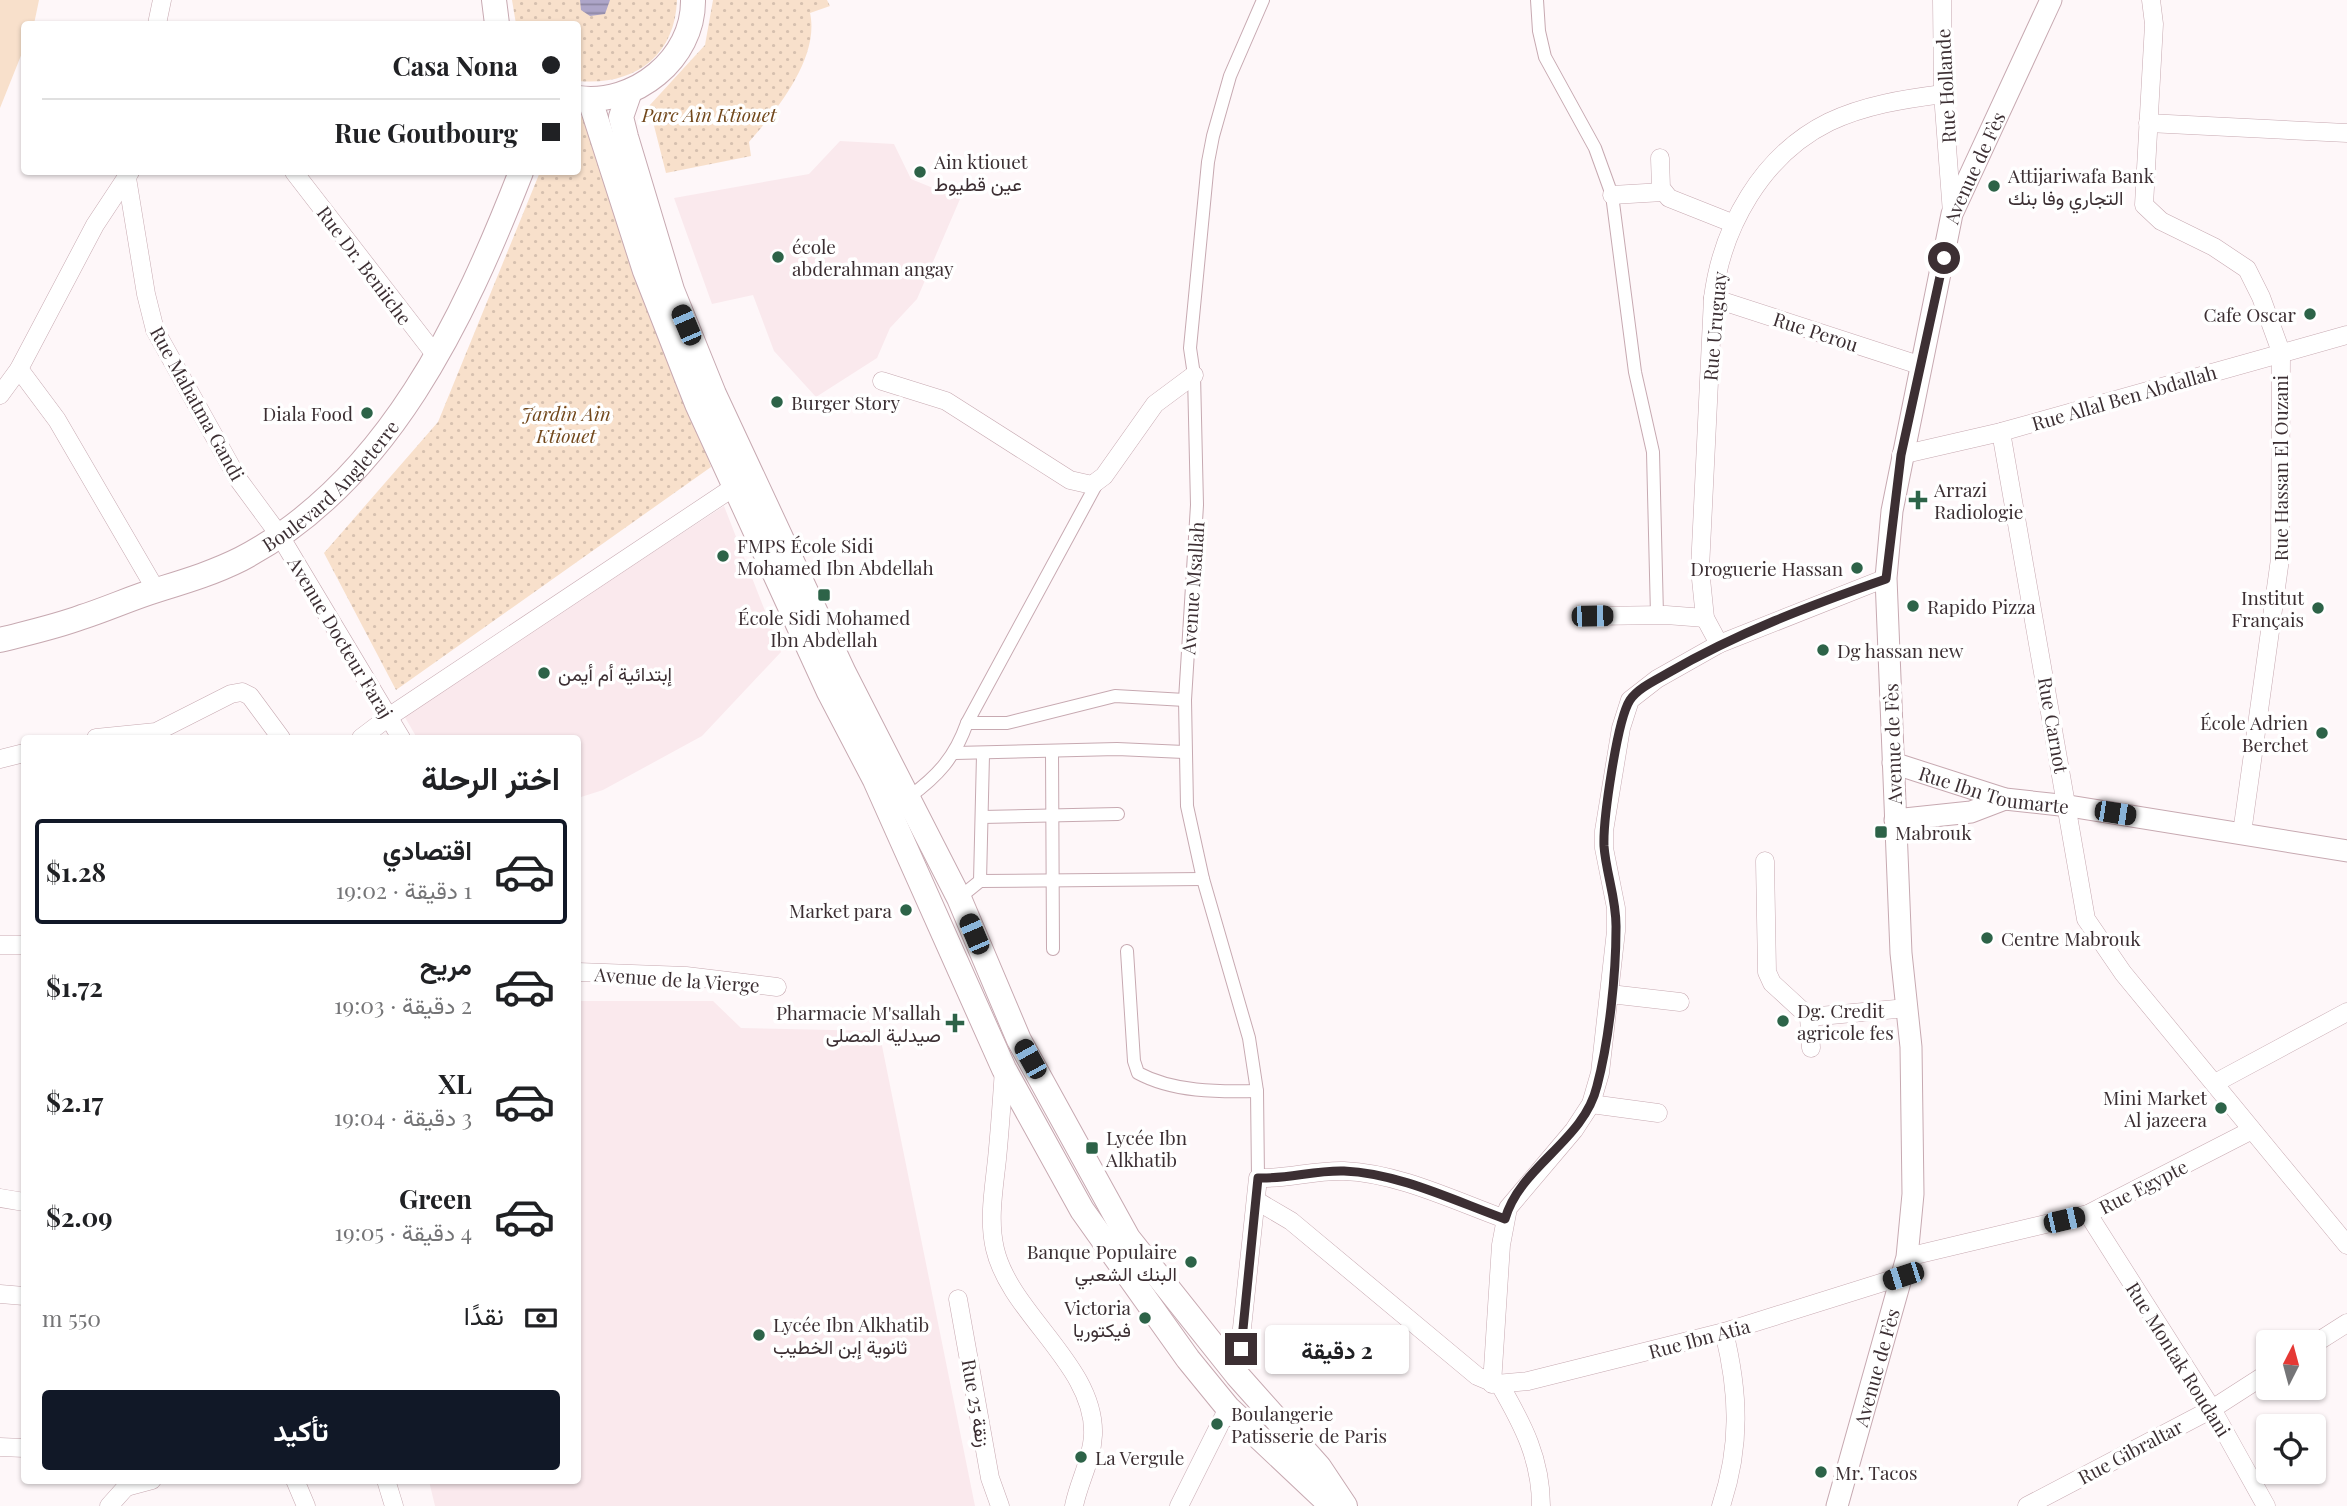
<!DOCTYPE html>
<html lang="ar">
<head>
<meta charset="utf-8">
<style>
  body { margin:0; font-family:"Playfair Display",Vazirmatn,serif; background:#f2f2f2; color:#202124; direction:rtl; height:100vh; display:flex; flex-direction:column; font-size:26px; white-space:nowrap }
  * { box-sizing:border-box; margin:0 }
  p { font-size:23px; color:#757577 }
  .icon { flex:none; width:38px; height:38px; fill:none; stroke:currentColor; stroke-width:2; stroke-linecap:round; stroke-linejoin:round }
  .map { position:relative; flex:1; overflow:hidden; direction:ltr }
  .sheet { position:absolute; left:21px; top:735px; width:560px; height:749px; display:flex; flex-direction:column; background:#fff; border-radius:7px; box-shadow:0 2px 5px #0004; direction:rtl }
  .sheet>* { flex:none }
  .hud { position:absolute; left:21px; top:21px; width:560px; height:154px; border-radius:7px; box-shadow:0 2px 5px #0004; direction:rtl; display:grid; align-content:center; height:154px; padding:0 21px; background:#fff }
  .needle { width:46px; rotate:6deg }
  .controls { position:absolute; left:2256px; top:1330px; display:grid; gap:14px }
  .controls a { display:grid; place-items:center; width:70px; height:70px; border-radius:7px; background:#fff; box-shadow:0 2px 5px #0004; font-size:35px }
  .end { position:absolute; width:32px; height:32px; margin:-16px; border:9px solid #3c2f33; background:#fff; box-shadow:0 0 0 4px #fff }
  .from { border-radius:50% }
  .bubble { position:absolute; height:49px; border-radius:7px; background:#fff; box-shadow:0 2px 5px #0004; font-size:23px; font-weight:700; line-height:49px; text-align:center; direction:rtl }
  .car { position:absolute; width:21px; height:42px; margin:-21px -10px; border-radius:9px; box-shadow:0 0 5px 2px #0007; background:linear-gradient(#222 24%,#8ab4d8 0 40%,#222 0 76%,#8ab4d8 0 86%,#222 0) }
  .hud b { display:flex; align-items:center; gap:24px; height:66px; font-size:26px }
  .hud b+b { border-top:2px solid #e0e0e0 }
  .hud i { width:18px; height:18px; background:#202124 }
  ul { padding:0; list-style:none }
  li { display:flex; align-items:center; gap:21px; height:105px; margin:0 14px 10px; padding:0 7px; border:4px solid transparent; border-radius:7px }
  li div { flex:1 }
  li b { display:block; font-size:26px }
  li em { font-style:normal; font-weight:700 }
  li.current { border-color:#111827 }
  li>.icon { width:63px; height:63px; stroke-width:1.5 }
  h2 { padding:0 21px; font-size:32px; line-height:84px }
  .pay { display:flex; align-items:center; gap:18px; height:77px; padding:0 21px; font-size:26px }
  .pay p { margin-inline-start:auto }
  .cta { display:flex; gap:14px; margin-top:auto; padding:14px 21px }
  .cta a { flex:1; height:80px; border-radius:7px; background:#111827; color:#fff; font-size:28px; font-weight:700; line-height:80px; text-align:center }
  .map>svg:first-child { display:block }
</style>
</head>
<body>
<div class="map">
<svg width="2347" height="1506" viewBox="0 0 2347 1506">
  <defs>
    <pattern id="grass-dots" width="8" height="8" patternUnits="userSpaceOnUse" patternTransform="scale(1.75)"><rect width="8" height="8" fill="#f8e0cb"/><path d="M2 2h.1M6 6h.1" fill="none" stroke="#d6c0af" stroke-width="1.8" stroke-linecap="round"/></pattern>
    <pattern id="water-rules" width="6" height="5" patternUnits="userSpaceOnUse" patternTransform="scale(1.75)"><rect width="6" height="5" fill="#ada5c8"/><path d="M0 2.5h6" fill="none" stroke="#8e87a3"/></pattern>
  </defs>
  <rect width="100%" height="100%" fill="#fef7f9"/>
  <g fill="#fae9ed">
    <polygon points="840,141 894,144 911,179 960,199 917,299 890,328 877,358 816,397 774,351 753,295 712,304 674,198 809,174"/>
    <polygon points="724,506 781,652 702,736 603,790 578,798 578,738 417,738 403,714"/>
    <polygon points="578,1001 713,1001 741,1028 879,1031 975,1506 435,1506 429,1481 578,1480"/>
  </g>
  <g fill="url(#grass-dots)">
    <path d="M512,0H677C675,58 632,86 578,81V24H516Z"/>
    <path d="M713,0H827L830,6L810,13C820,58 776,111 749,142L751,156L666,173L649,106L705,45Z"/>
    <polygon points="578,116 586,117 711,467 396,690 324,553 438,422 540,172 578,172"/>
  </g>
  <polygon fill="#f8e0cb" points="0,0 39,0 34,24 24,24 24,48 0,108"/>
  <polygon fill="url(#water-rules)" points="580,0 610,0 605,14 590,16 581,10"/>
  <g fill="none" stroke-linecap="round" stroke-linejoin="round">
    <defs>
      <g id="pedestrian">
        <polyline points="1537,0 1539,31 1545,57 1595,148 1612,195 1635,372 1653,452 1657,615"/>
        <polyline points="967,723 1007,723 1115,696 1185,700"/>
        <polyline points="1052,752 1053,949"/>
        <polyline points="955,753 1117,749 1184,752"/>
        <path d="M909,797C938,776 955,757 967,723L1096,485"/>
        <polyline points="982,817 1118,814"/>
        <polyline points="980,881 1203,879"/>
        <polyline points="959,898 980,881 983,755"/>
        <path d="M1127,951L1134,1061L1138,1073C1173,1092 1218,1092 1257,1091"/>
        <polyline points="1258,1178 1257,1091 1249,1038 1203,879 1187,806 1185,700 1197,505 1194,375 1190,348 1208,162 1213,136 1230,76 1263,0"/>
      </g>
      <g id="minor">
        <polyline points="1942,0 1943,94 1952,213"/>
        <polyline points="2151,0 2154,24 2144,205 2161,221 2214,247 2247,269 2261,297 2281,352 2280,559 2242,833"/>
        <polyline points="157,24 162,0"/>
        <polyline points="2148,123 2347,133"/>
        <polyline points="1660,158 1661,188 1669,198 1732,223"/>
        <polyline points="294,172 437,357"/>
        <polyline points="127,178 146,294 155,330 238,479 280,536 401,738"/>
        <polyline points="1612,195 1663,192"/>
        <polyline points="1713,298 1919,365"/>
        <polyline points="19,369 57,420 156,590"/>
        <polyline points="882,381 946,401 1070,480 1092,485 1104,476 1155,404 1194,375"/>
        <polyline points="0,395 19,369 95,225 130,172"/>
        <polyline points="2001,432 2086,919 2123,973 2347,1245"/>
        <polyline points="1901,455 2001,432 2347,335"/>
        <polyline points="1592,616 1666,615 1705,618"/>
        <path d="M1719,644L1705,618L1700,569L1713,298C1722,227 1762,155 1829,122C1865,105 1904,99 1943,94"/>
        <polyline points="96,738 156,732 231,694 242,692 250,696 281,738"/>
        <polyline points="361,738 390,716 734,487"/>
        <polyline points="0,759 24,753"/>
        <polyline points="1765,861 1767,972 1772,983 1809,1017 1811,1048"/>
        <polyline points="0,945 24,945"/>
        <polyline points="578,972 686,976 777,987"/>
        <polyline points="1610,994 1680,1002"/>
        <polyline points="1809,1017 1907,1008"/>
        <path d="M1004,1069C1002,1099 1000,1129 997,1159C994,1188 988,1220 995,1249C1010,1314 1096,1366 1093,1435C1092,1460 1079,1481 1074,1506"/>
        <polyline points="2215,1083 2347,1012"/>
        <polyline points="1591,1104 1658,1113"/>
        <polyline points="0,1198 24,1202"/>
        <polyline points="1257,1201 1291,1221 1477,1376 1496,1384 1528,1381 1724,1332 1903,1276"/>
        <polyline points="2088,1214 2212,1409 2266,1506"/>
        <polyline points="1907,1257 2088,1214 2252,1130"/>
        <polyline points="0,1294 24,1296"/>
        <polyline points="958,1299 990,1478 1000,1506"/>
        <polyline points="2314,1344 2347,1323"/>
        <path d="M1237,1375L1258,1178C1287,1179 1315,1170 1344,1171C1398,1173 1455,1201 1505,1219"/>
        <polyline points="1492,1384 1501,1245 1508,1208 1574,1130 1591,1104 1600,1073 1616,931 1616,908 1604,848 1604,831 1621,728 1630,700 1657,679 1719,644 1886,578"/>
        <path d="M1500,1385C1523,1425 1541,1459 1541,1506"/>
        <polyline points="0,1447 24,1448"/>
        <polyline points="295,1480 306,1506"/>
        <polyline points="386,1480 394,1506"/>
        <polyline points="126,1487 152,1480"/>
        <polyline points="109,1506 126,1487 128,1480"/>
        <polyline points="1179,1506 1228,1408"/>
        <path d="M1721,1506C1741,1446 1739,1393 1724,1332"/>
        <polyline points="2027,1506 2212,1409 2268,1373"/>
      </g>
      <g id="tertiary">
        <path id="s1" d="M1893,763L2005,799L2069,806L2347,851"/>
        <polyline points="1895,820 1971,812 2005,799"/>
        <path id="s2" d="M1837,1506L1907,1257L1913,1194L1911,1047L1901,953L1886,578L1892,511L1952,214L2051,0"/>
      </g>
      <g id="secondary">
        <polyline points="494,0 497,24"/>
        <polyline points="630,91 621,117 626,137 672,290 714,394 844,673 959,898 1019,1040 1128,1238 1237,1375 1319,1467 1345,1506"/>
        <path d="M578,98C634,106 694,59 693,0"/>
        <polyline points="590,100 645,271 697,404 829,692 875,780 1004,1069 1082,1210 1188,1359 1228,1408 1332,1506"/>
        <path id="s3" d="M0,640C27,633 55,627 82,617C107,609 131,598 157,590C186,581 213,573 241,559C388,482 464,318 521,172"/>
      </g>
    </defs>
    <use href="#pedestrian" stroke="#c7a9b1" stroke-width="14"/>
    <use href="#minor" stroke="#c7a9b1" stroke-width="19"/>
    <use href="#tertiary" stroke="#c7a9b1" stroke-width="23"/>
    <use href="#secondary" stroke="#c7a9b1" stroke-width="26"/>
    <use href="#pedestrian" stroke="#fff" stroke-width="12"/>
    <use href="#minor" stroke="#fff" stroke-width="18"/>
    <use href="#tertiary" stroke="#fff" stroke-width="21"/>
    <use href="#secondary" stroke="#fff" stroke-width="24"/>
  </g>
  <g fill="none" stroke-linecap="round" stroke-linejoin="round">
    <path stroke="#3c2f33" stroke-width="9" d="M1241,1349L1258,1178C1288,1179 1315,1170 1344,1171C1398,1173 1455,1201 1505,1219C1520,1166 1584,1141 1597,1086C1609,1041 1616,975 1616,929C1617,900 1606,874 1604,846C1603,820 1617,720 1630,700C1638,688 1656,680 1668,673C1737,633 1811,605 1886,579L1901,455L1944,258"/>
  </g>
  <g fill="#2d6348" stroke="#fff" stroke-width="2.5">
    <circle cx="920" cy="172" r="7"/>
    <circle cx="1994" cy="186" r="7"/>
    <circle cx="778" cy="257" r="7"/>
    <circle cx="2310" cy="314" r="7"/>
    <circle cx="777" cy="402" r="7"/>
    <circle cx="367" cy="413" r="7"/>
    <path d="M1914.5 489.5h7v7h7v7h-7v7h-7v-7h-7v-7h7z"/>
    <circle cx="723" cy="556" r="7"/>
    <circle cx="1857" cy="568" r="7"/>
    <rect x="817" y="588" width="14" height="14" rx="3.5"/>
    <circle cx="1913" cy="606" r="7"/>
    <circle cx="2318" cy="608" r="7"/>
    <circle cx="1823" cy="650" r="7"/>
    <circle cx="544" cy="673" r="7"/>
    <circle cx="2322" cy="733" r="7"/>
    <rect x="1874" y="825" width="14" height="14" rx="3.5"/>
    <circle cx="906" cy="910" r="7"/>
    <circle cx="1987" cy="938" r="7"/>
    <circle cx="1783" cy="1021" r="7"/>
    <path d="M951.5 1012.5h7v7h7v7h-7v7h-7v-7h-7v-7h7z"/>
    <circle cx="2221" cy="1108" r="7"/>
    <rect x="1085" y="1141" width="14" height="14" rx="3.5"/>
    <circle cx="1191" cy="1262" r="7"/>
    <circle cx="1145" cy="1318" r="7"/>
    <circle cx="759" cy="1335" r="7"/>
    <circle cx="1217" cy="1424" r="7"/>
    <circle cx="1081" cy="1457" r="7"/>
    <circle cx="1821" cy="1472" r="7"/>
  </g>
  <g text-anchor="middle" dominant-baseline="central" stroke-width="7" stroke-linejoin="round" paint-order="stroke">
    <g font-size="19" fill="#3c2f33" stroke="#fff">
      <text transform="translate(1945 86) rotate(-93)">Rue Hollande</text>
      <text stroke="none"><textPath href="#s2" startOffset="1360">Avenue de Fès</textPath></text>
      <text transform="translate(365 265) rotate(53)">Rue Dr. Beniiche</text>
      <text transform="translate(1714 326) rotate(-85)">Rue Uruguay</text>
      <text transform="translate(1816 331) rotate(18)">Rue Perou</text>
      <text transform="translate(2124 397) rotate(-16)">Rue Allal Ben Abdallah</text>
      <text transform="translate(198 403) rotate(61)">Rue Mahatma Gandi</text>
      <text transform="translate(2280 468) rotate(-90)">Rue Hassan El Ouzani</text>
      <text stroke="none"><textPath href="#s3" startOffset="371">Boulevard Angleterre</textPath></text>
      <text transform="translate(1192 588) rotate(-86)">Avenue Msallah</text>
      <text transform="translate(341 637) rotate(59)">Avenue Docteur Faraj</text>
      <text transform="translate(2054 725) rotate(80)">Rue Carnot</text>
      <text transform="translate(1892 744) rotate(-92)">Avenue de Fès</text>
      <text stroke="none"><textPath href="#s1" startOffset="105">Rue Ibn Toumarte</textPath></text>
      <text transform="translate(677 979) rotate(4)">Avenue de la Vierge</text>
      <text transform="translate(2143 1186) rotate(-27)">Rue Egypte</text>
      <text transform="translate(1699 1338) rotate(-15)">Rue Ibn Atia</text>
      <text transform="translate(2179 1359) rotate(58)">Rue Montak Roudani</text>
      <text stroke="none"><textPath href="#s2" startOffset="144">Avenue de Fès</textPath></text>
      <text transform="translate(977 1403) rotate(80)">Rue 25 زنقة</text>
      <text transform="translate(2130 1451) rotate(-28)">Rue Gibraltar</text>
    </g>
    <g font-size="19" font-style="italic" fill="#72481c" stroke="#fff">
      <text x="709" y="114">Parc Ain Ktiouet</text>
      <text x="566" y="413">Jardin Ain<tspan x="566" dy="22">Ktiouet</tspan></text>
    </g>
    <g font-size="19" fill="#3c2f33" stroke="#fff" text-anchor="start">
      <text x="934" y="161">Ain ktiouet<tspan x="934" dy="22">عين قطيوط</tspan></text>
      <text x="2008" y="175">Attijariwafa Bank<tspan x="2008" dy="22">التجاري وفا بنك</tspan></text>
      <text x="792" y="246">école<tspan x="792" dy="22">abderahman angay</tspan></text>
      <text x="2296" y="314" text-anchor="end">Cafe Oscar</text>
      <text x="791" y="402">Burger Story</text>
      <text x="353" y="413" text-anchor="end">Diala Food</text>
      <text x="1934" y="489">Arrazi<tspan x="1934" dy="22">Radiologie</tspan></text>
      <text x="737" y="545">FMPS École Sidi<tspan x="737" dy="22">Mohamed Ibn Abdellah</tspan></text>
      <text x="1843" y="568" text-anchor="end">Droguerie Hassan</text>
      <text x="2304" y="597" text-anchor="end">Institut<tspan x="2304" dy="22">Français</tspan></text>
      <text x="1927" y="606">Rapido Pizza</text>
      <text x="824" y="617" text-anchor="middle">École Sidi Mohamed<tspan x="824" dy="22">Ibn Abdellah</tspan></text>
      <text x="1837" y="650">Dg hassan new</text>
      <text x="558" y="673">إبتدائية أم أيمن</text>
      <text x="2308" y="722" text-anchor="end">École Adrien<tspan x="2308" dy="22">Berchet</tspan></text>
      <text x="1895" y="832">Mabrouk</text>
      <text x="892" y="910" text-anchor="end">Market para</text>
      <text x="2001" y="938">Centre Mabrouk</text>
      <text x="1797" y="1010">Dg. Credit<tspan x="1797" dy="22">agricole fes</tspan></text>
      <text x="941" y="1012" text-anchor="end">Pharmacie M'sallah<tspan x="941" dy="22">صيدلية المصلى</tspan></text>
      <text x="2207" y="1097" text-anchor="end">Mini Market<tspan x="2207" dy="22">Al jazeera</tspan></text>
      <text x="1106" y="1137">Lycée Ibn<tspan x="1106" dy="22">Alkhatib</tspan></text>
      <text x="1177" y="1251" text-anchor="end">Banque Populaire<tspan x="1177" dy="22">البنك الشعبي</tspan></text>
      <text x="1131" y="1307" text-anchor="end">Victoria<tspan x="1131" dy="22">فيكتوريا</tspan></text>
      <text x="773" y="1324">Lycée Ibn Alkhatib<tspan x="773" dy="22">ثانوية إبن الخطيب</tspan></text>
      <text x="1231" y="1413">Boulangerie<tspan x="1231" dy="22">Patisserie de Paris</tspan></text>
      <text x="1095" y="1457">La Vergule</text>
      <text x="1835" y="1472">Mr. Tacos</text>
    </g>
  </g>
</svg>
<div class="controls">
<a><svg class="needle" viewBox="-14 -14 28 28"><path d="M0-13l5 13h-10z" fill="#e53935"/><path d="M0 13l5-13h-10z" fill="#757577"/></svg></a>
<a><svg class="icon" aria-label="locate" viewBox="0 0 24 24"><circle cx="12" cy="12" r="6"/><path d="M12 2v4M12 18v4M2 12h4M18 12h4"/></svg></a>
</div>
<i class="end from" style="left:1944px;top:258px"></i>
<i class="end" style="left:1241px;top:1349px"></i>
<div class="bubble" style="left:1265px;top:1325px;width:144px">2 دقيقة</div>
<i class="car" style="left:686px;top:325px;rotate:337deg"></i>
<i class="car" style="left:1592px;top:616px;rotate:89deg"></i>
<i class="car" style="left:2115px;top:813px;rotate:99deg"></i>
<i class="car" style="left:974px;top:934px;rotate:337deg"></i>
<i class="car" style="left:1030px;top:1059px;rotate:331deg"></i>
<i class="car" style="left:2064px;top:1220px;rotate:77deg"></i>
<i class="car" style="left:1903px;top:1276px;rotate:252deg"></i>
<div class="hud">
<b><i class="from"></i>Casa Nona</b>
<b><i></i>Rue Goutbourg</b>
</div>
<section class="sheet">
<h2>اختر الرحلة</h2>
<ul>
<li class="current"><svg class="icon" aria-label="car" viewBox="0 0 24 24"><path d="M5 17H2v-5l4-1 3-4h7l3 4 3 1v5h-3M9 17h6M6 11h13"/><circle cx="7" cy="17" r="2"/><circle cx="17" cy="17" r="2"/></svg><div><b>اقتصادي</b><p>1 دقيقة · 19:02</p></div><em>$1.28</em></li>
<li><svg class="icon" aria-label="car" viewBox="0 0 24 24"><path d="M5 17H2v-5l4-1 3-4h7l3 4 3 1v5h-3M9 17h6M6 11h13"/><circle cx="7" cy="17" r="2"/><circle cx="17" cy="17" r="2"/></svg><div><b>مريح</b><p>2 دقيقة · 19:03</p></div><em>$1.72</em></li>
<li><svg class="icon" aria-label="car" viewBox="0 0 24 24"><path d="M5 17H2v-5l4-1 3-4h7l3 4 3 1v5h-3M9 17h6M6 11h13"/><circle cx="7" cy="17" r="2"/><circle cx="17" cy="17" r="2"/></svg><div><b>XL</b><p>3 دقيقة · 19:04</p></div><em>$2.17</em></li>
<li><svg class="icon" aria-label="car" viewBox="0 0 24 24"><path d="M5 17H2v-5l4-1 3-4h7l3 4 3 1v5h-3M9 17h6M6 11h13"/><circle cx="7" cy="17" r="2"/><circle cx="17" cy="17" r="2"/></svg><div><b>Green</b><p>4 دقيقة · 19:05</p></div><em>$2.09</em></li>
</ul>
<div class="pay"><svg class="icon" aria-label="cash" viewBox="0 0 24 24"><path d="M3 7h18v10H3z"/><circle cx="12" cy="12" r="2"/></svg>نقدًا<p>550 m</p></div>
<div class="cta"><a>تأكيد</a></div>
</section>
</div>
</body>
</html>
